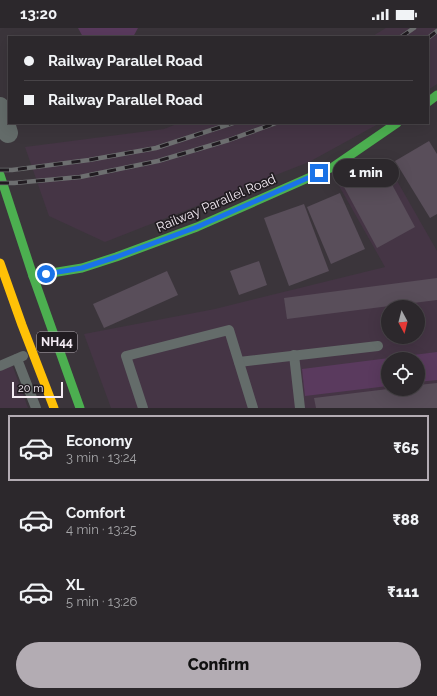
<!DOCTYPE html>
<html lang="en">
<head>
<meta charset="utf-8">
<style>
  body { margin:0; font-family:Raleway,sans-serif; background:#343034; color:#f1f3f6; height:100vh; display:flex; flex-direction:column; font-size:15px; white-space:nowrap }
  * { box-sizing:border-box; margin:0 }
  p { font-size:13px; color:#a6a6a9 }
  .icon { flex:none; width:22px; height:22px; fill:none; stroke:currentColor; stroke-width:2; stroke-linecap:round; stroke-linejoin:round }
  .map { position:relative; height:380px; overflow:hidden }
  .sheet { display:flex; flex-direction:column; background:#2c282c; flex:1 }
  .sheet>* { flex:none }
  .hud { position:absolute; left:8px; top:8px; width:421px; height:88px; border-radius:0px; box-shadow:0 4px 16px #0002,0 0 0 1px #484448; display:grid; align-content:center; height:88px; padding:0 16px; background:#2c282c }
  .needle { width:26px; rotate:173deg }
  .tools { position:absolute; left:381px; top:272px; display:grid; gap:8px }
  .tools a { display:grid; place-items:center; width:44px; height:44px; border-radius:50%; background:#2c282c; box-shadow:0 4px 16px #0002,0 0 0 1px #484448; font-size:20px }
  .scale { position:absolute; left:12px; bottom:10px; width:51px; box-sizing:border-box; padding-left:4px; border:2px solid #f4ecf4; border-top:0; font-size:11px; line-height:14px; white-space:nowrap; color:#f4ecf4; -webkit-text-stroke:3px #211c21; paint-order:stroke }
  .end { position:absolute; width:18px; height:18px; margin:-9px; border:5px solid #1a73e8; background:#fff; box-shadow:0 0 0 2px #fff }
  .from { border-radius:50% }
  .bubble { position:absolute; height:28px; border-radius:14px; background:#2c282c; box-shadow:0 4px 16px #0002,0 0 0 1px #484448; font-size:13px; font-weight:800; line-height:28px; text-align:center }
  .hud b { display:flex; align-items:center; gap:14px; height:38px; font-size:15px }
  .hud b+b { border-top:1px solid #484448 }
  .hud i { width:10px; height:10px; background:#f1f3f6 }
  ul { padding:7px 0 0; list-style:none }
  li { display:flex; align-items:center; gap:12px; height:66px; margin:0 8px 6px; padding:0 8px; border:2px solid transparent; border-radius:0px }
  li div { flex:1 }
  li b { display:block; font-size:15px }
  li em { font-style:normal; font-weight:800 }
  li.selected { border-color:#b3acb3 }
  li>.icon { width:36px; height:36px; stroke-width:1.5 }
  .primary-button { display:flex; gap:8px; margin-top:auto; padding:8px 16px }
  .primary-button a { flex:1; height:46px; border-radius:24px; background:#b3acb3; color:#111; font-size:16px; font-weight:800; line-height:46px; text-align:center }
  .status { display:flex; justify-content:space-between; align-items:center; height:28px; padding:0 20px; background:#2c282c; direction:ltr }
  .status svg { height:11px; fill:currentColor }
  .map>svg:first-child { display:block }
</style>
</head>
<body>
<div class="status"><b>13:20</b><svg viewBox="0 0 49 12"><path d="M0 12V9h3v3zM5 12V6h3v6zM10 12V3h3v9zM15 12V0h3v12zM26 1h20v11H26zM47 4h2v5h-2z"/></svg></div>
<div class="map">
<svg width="437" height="380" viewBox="0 0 437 380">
  <rect width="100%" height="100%" fill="#3b353b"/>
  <g fill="#453545" fill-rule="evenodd">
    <polygon points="386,0 437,0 437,56 428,62 428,9 371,9"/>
    <polygon points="179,95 380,95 309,134 105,214 49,188 25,119 164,101"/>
    <path d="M384,130L437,223V380H111L84,306L215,281L385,239L338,156ZM388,279H418V309H388ZM388,331H418V361H388Z"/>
    <polygon points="10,331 28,380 0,380 0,335"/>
  </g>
  <g fill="#5a3a5e">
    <polygon points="78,0 138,0 133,9 83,9"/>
    <polygon points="437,324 437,352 418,354 418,331 388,331 388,358 305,368 302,341"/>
  </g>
  <g fill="#594e5a">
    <polygon points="429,113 437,126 437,186 430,190 395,133"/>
    <polygon points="382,138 415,199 377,220 344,159"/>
    <polygon points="340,165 365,221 331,236 307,179"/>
    <polygon points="304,176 329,243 289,258 264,190"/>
    <polygon points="259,233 267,257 239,267 230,243"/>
    <polygon points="167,243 178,267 104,300 93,276"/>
    <polygon points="437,250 437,272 287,291 284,270"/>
    <polygon points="437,355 437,380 316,380 314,370 388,361 418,361 418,357"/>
  </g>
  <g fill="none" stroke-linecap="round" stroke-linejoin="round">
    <g stroke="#646c6a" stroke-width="10">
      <polyline points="294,327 300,380"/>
      <polyline points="17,331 36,380"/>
      <polyline points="239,334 378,318"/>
      <polyline points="0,338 23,328"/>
      <polyline points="143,380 126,328 229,302 253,380"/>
    </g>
    <polyline stroke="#646c6a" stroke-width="20" points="0,79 8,105"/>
    <g stroke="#4caf50" stroke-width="9">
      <polyline points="428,74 437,67"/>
      <polyline points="0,147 33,248 80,380"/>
      <polyline points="33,248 82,240 116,229 197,199 333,139 397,95"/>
    </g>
    <polyline stroke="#ffc107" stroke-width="9" points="0,235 22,297 54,380"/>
    <defs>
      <g id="rail">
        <polyline points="401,9 414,0"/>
        <polyline points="428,10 437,3"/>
        <polyline points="0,142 12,142 89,132 156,120 233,95"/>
        <polyline points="0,155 14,155 80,149 158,133 229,112 276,95"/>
      </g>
    </defs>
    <use href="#rail" stroke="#6d6f70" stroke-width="4.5"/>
    <use href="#rail" stroke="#211c21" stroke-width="3" stroke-dasharray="9" stroke-linecap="butt"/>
  </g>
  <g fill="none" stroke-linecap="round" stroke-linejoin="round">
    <polyline stroke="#1a73e8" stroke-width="5" points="46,246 82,240 116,229 197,199 319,145"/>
  </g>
  <g text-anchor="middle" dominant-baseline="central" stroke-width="3.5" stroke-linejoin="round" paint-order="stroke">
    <rect fill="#211c21" stroke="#b5aeb5" stroke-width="1" x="37" y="304" width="40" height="20" rx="3"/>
    <g font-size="12" font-weight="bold" fill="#f4ecf4">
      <text x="57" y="314">NH44</text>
    </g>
    <g font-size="13" fill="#f4ecf4" stroke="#211c21">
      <text transform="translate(216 175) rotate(-23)">Railway Parallel Road</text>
    </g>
  </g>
</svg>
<div class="tools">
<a><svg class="needle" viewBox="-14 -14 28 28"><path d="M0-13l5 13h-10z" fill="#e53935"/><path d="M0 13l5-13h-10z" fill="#a6a6a9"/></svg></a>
<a><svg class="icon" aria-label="locate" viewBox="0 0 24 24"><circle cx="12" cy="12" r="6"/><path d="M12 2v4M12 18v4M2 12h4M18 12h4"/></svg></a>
</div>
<div class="scale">20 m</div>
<i class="end from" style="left:46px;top:246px"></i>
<i class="end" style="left:319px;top:145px"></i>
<div class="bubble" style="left:333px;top:131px;width:66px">1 min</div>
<div class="hud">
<b><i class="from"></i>Railway Parallel Road</b>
<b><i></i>Railway Parallel Road</b>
</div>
</div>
<section class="sheet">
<ul>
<li class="selected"><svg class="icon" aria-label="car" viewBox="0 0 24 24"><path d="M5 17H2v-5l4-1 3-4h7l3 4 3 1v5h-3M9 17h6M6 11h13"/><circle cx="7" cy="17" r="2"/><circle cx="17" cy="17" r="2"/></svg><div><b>Economy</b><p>3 min · 13:24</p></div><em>₹65</em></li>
<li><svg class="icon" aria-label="car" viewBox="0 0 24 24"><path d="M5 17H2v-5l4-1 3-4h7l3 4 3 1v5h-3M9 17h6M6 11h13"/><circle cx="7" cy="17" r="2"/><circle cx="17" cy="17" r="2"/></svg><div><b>Comfort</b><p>4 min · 13:25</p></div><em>₹88</em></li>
<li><svg class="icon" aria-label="car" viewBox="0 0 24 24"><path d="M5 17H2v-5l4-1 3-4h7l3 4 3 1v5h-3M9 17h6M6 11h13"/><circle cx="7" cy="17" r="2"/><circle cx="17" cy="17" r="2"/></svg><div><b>XL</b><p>5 min · 13:26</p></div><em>₹111</em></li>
</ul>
<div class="primary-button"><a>Confirm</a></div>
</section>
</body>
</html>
